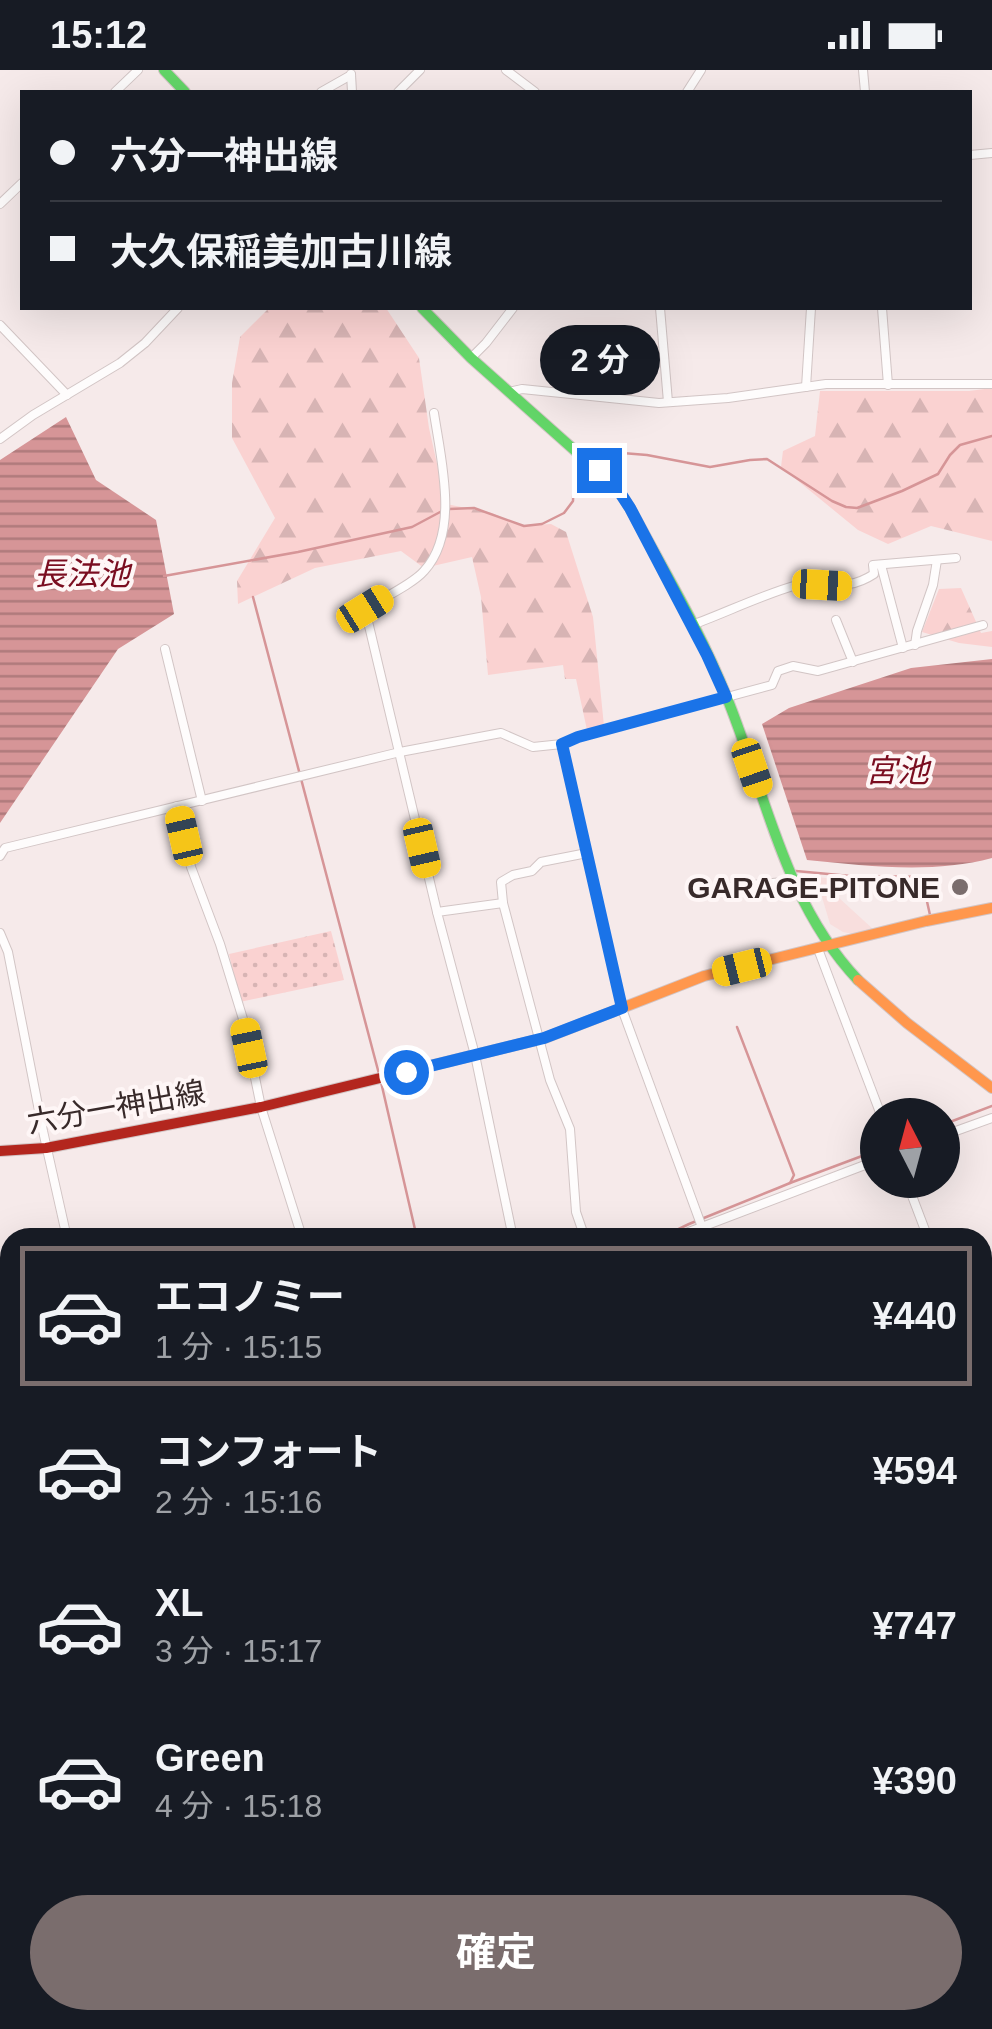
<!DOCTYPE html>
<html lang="ja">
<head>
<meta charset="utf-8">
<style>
  body { margin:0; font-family:Arial,"Noto Sans JP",sans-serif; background:#242831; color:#f1f3f6; height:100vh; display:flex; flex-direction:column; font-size:38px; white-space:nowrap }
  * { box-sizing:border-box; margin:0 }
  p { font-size:32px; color:#9ea1a6 }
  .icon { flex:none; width:55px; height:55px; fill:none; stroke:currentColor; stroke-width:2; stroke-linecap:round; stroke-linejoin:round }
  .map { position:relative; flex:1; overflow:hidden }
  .sheet { position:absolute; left:0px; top:1158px; width:992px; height:802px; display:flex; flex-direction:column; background:#171b24; border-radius:30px 30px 0 0; box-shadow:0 10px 40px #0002 }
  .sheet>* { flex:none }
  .guide { position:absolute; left:20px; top:20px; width:952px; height:220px; border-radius:0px; box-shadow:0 10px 40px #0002; display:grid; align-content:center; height:220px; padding:0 30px; background:#171b24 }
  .needle { width:65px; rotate:354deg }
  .buttons { position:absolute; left:860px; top:1028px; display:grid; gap:20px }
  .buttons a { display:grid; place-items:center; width:100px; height:100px; border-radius:50%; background:#171b24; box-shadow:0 10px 40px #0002; font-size:50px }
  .end { position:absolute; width:45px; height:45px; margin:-22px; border:12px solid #1a73e8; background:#fff; box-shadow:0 0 0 5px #fff }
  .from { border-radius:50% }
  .bubble { position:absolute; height:70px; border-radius:35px; background:#171b24; box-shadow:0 10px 40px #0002; font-size:32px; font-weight:700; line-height:70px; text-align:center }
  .car { position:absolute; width:30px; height:60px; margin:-30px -15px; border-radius:12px; box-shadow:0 0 8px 2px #0007; background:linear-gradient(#f5c518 24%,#345 0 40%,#f5c518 0 76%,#345 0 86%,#f5c518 0) }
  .guide b { display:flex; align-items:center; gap:35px; height:95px; font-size:38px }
  .guide b+b { border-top:2px solid #363941 }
  .guide i { width:25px; height:25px; background:#f1f3f6 }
  ul { padding:18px 0 0; list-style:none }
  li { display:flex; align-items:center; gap:30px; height:140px; margin:0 20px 15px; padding:0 10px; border:5px solid transparent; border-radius:0px }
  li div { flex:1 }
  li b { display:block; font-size:38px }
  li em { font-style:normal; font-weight:700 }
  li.active { border-color:#7a6d6d }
  li>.icon { width:90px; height:90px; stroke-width:1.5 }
  .cta { display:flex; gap:20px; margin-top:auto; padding:20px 30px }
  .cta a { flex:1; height:115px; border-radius:60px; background:#7a6d6d; color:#fff; font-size:40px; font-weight:700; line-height:115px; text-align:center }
  .status { display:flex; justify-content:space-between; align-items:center; height:70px; padding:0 50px; background:#171b24; direction:ltr }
  .status svg { height:28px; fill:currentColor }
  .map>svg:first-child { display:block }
</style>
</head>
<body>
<div class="status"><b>15:12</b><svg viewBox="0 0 49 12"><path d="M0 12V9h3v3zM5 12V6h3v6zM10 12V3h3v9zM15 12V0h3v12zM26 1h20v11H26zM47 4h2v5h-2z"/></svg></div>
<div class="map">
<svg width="992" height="1959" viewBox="0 0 992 1959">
  <defs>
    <pattern id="forest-firs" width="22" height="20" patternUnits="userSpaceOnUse" patternTransform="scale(2.5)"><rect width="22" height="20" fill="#fad2d1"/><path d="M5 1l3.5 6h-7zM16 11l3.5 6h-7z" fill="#d7b4b4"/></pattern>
    <pattern id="park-dots" width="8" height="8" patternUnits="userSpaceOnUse" patternTransform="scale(2.5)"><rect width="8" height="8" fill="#fad2d1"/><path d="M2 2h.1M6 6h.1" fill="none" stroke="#d7b4b4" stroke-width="1.8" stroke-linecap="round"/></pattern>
    <pattern id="water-rules" width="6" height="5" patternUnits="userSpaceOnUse" patternTransform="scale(2.5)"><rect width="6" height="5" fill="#d69597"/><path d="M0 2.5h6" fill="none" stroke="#af7a7b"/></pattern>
  </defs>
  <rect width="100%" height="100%" fill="#f6eaea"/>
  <polygon fill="#f8dedd" points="816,807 836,809 839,828 874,860 853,864 843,862 830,854"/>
  <g fill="url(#forest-firs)">
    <polygon points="269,238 386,238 419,288 429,358 446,434 492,443 521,456 551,454 566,462 593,547 604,656 587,660 576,609 565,609 563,595 488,605 481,527 472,487 424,498 401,481 315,498 238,534 237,511 275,448 232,368 232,313 240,267"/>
    <polygon points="992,318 992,471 931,456 888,474 858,460 781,397 783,381 815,366 820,321 969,321"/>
    <polygon points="961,518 981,563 992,561 992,577 959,573 922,562 939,519"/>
  </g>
  <polygon fill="url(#park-dots)" points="331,861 344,910 240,932 229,884"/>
  <g fill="url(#water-rules)">
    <polygon points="66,347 96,410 156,450 174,544 118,579 0,753 0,390"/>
    <path d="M992,589V788C933,804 867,796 807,790L762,654L789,638L911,598Z"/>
  </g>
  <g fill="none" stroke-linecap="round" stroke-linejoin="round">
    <g stroke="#d69597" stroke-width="2.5">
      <polyline points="594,385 610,382 647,385 710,397 750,390 767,389 832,431 846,437 857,438 902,421 938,404 950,385 960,375 992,366"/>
      <polyline points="449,439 474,438 524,456 542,454 564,443 573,431 574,403"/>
      <polyline points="164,506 298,482 412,457 442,441"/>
      <polyline points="253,527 379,1004"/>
      <polyline points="796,801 850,806 938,807"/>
      <polyline points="922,809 930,845"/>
      <polyline points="381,1012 417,1168"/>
      <polyline points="942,1055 992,1036"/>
      <polyline points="790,1113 878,1080"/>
      <polyline points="660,1168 689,1154 778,1118 790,1113 794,1105 737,957"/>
      <polyline points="0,1520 10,1516"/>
    </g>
    <g stroke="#d69597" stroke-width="15">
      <polyline points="982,1860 992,1862"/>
      <polyline points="358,1959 359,1950"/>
    </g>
    <defs>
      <g id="street">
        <polyline points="506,0 535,22"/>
        <polyline points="863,0 865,22"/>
        <polyline points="351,4 352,22"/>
        <polyline points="115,22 138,0"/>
        <polyline points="321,22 351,5"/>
        <polyline points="398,22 420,0"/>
        <polyline points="687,22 701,0"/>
        <polyline points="970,85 992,83"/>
        <polyline points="0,134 22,113"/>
        <polyline points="660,238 668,332"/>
        <polyline points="882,238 888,315"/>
        <polyline points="0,255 67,325"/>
        <polyline points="471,288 486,273 513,238"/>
        <polyline points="806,317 811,238"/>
        <polyline points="509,322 522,319 659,333 728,328 826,314 992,314"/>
        <path d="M434,343C441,390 460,462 424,501C413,514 381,529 365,539L438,846L475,985L513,1168"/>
        <polyline points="0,369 33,345 120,293 145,273 178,238"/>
        <polyline points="881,495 903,578"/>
        <polyline points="836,550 853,592"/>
        <path d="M692,555C725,543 764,524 797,515C826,507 842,525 874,504L873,495L956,488"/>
        <polyline points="915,575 917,561 933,515 937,490"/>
        <polyline points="165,579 202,731"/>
        <polyline points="562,674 622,939 706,1168"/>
        <polyline points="177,736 191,797 220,874 243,949 261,1037 301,1164 248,1168"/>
        <polyline points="0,786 5,778 400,682 501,663 533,677 562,674 578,667 772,615 778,601 793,596 818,601 983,555"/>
        <polyline points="729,817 793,811"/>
        <polyline points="437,842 503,833"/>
        <polyline points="0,863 8,882 43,1061 67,1168"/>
        <polyline points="818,879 881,1045"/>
        <polyline points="942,1066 992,1048"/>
        <polyline points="906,1110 928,1168"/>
        <polyline points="585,1168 576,1142 570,1059 550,1010 503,833 501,812 513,805 532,801 541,792 587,783"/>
        <polyline points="673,1168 878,1090"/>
        <polyline points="0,1225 10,1223"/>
        <polyline points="0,1274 10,1337"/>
        <polyline points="982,1277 992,1273"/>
        <polyline points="982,1313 992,1340"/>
        <polyline points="0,1343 10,1342"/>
        <polyline points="0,1514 10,1510"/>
        <polyline points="982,1534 992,1532"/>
        <polyline points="0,1578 10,1576"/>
        <polyline points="982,1630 992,1627"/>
        <polyline points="0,1643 10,1641"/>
        <polyline points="982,1684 992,1728"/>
        <polyline points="982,1779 992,1777"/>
        <polyline points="515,1950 518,1959"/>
        <polyline points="724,1950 724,1959"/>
        <polyline points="8,1959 34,1950"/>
      </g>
      <g id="fast">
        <polyline points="164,0 185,22"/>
        <path d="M422,238L471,288L617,418L630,438C664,501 701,562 727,628C766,724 784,832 858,910"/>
      </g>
      <g id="slow">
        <polyline points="858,910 907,953 992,1018"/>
        <polyline points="520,974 545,968 704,906 926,851 992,838"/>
      </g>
      <polyline id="jam" points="0,1081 46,1078 261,1037 520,974"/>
    </defs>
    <use href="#street" stroke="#d2c5c5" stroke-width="10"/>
    <use href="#fast" stroke="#d2c5c5" stroke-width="12"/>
    <use href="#slow" stroke="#d2c5c5" stroke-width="12"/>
    <use href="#jam" stroke="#d2c5c5" stroke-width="12"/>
    <use href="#street" stroke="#fefcfc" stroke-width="8"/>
    <use href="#fast" stroke="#63d668" stroke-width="10"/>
    <use href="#slow" stroke="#ff974d" stroke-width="10"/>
    <use href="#jam" stroke="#b3261e" stroke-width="10"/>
  </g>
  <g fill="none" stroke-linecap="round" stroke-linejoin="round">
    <polyline stroke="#1a73e8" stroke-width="12" points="406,1002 544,968 622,938 562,674 578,667 726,627 707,585 630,438 617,418 599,400"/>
  </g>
  <circle fill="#7a6d6d" stroke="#fef6f6" stroke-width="4" cx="960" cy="817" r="10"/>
  <g text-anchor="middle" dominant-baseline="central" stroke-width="8" stroke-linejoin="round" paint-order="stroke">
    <g font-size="30" font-weight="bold" fill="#382a2a" stroke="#fef6f6" text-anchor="end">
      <text x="940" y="817">GARAGE-PITONE</text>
    </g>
    <g font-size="30" fill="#382a2a" stroke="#fef6f6">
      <text transform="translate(116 1037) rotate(-10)">六分一神出線</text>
    </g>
    <g font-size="32" font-style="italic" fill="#7a0d20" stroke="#fef6f6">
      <text x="82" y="504">長法池</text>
      <text x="897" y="701">宮池</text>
    </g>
  </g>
</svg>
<div class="buttons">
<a><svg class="needle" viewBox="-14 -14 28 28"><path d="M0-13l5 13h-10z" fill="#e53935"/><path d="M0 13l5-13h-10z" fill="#9ea1a6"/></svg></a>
</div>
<i class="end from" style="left:406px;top:1002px"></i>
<i class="end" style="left:599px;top:400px"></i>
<div class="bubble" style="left:540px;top:255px;width:120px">2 分</div>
<i class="car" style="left:822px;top:515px;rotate:93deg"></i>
<i class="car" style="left:365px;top:539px;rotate:58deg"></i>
<i class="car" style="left:752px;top:698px;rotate:161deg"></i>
<i class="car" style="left:184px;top:766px;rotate:347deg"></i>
<i class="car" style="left:422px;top:778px;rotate:167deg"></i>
<i class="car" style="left:742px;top:897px;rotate:256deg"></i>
<i class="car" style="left:249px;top:978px;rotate:348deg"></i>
<div class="guide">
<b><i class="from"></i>六分一神出線</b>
<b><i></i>大久保稲美加古川線</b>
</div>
<section class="sheet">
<ul>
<li class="active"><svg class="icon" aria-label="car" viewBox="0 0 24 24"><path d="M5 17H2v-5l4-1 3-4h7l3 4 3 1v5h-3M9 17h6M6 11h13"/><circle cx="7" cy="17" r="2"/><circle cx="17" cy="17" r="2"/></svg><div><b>エコノミー</b><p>1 分 · 15:15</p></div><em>¥440</em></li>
<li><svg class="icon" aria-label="car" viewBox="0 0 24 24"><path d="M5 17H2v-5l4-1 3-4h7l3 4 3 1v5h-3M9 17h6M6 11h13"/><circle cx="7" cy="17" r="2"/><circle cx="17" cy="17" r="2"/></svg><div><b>コンフォート</b><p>2 分 · 15:16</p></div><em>¥594</em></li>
<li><svg class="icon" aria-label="car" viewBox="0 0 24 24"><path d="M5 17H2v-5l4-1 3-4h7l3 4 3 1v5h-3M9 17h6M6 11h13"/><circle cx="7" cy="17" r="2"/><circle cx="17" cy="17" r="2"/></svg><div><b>XL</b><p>3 分 · 15:17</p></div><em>¥747</em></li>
<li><svg class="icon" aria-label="car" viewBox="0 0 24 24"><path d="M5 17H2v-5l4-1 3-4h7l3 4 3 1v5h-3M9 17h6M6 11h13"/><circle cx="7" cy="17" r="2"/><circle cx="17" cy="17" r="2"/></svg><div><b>Green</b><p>4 分 · 15:18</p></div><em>¥390</em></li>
</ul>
<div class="cta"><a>確定</a></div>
</section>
</div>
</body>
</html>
